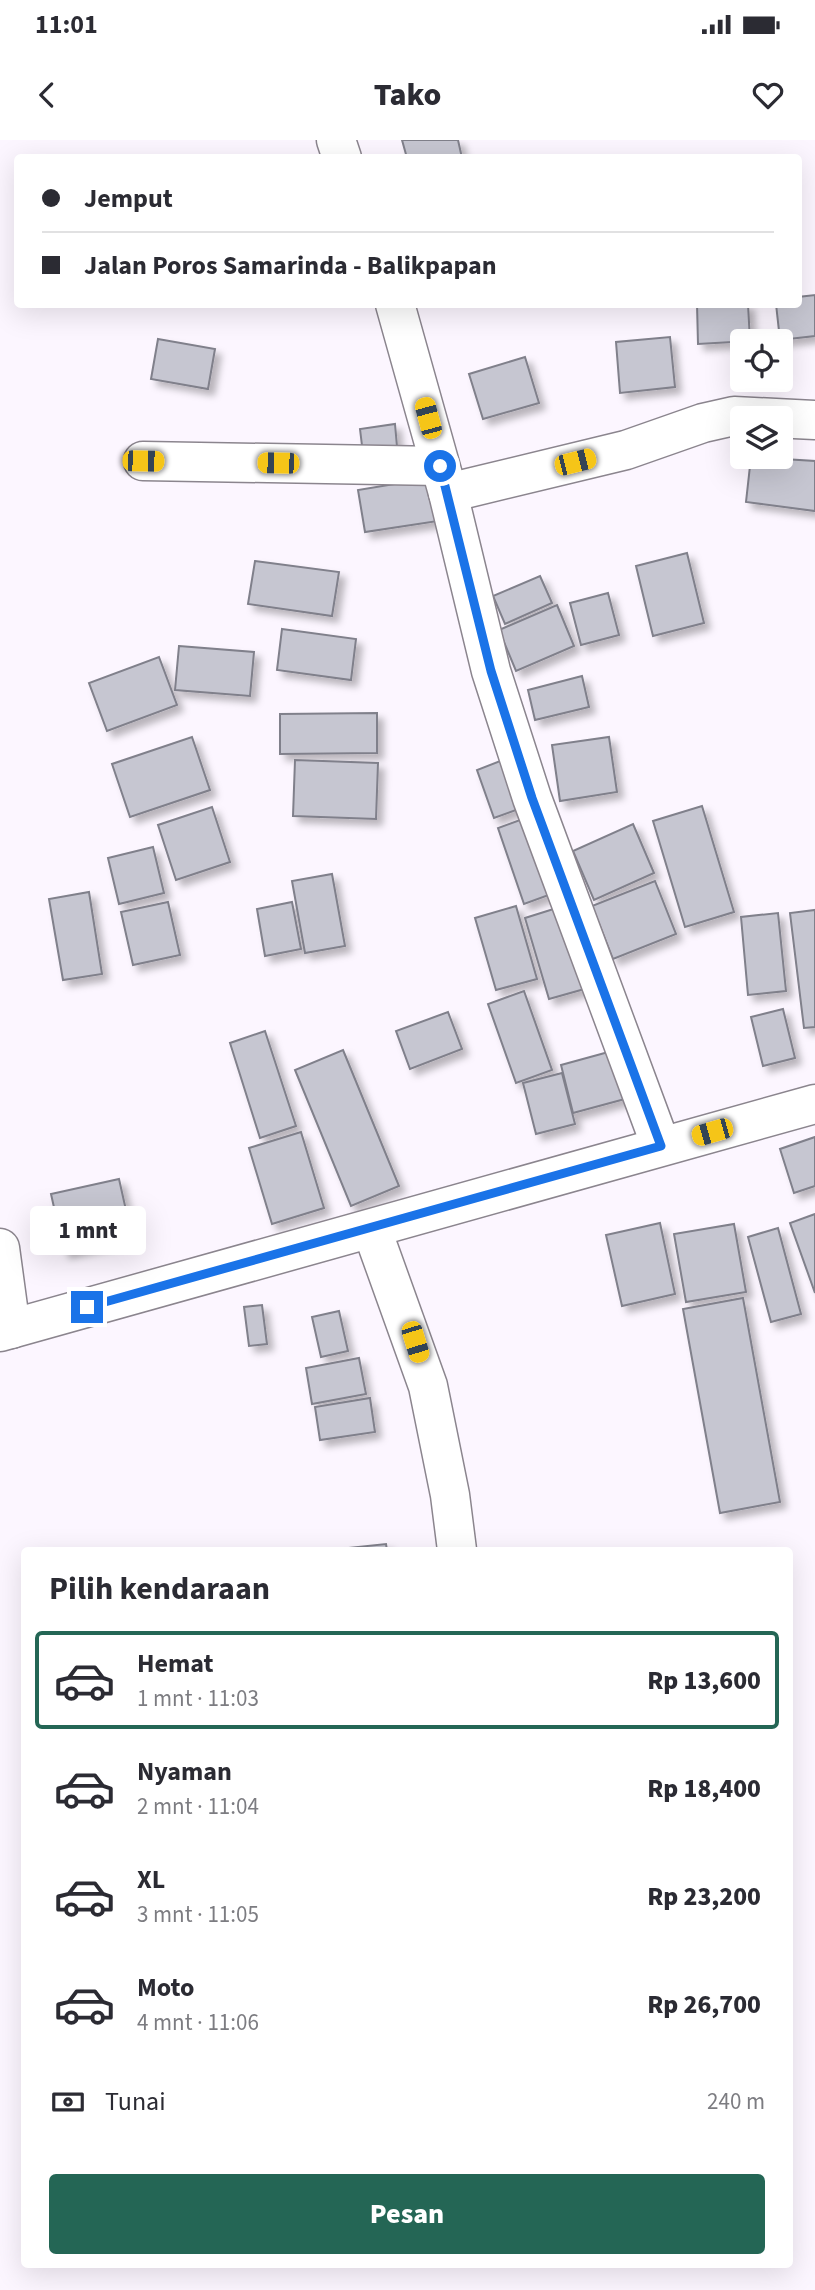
<!DOCTYPE html>
<html lang="id">
<head>
<meta charset="utf-8">
<style>
  body { margin:0; font-family:"Source Sans 3",sans-serif; background:#f7f7f7; color:#2b2b33; height:100vh; display:flex; flex-direction:column; font-size:26px; white-space:nowrap }
  * { box-sizing:border-box; margin:0 }
  p { font-size:23px; color:#7c7c81 }
  .icon { flex:none; width:38px; height:38px; fill:none; stroke:currentColor; stroke-width:2; stroke-linecap:round; stroke-linejoin:round }
  .map { position:relative; flex:1; overflow:hidden }
  .sheet { position:absolute; left:21px; top:1407px; width:772px; height:721px; display:flex; flex-direction:column; background:#fff; border-radius:7px; box-shadow:0 7px 28px #0002 }
  .sheet>* { flex:none }
  .top-card { position:absolute; left:14px; top:14px; width:788px; height:154px; border-radius:7px; box-shadow:0 7px 28px #0002; display:grid; align-content:center; height:154px; padding:0 28px; background:#fff }
  .controls { position:absolute; left:730px; top:189px; display:grid; gap:14px }
  .controls a { display:grid; place-items:center; width:63px; height:63px; border-radius:7px; background:#fff; box-shadow:0 7px 28px #0002; font-size:35px }
  .end { position:absolute; width:32px; height:32px; margin:-16px; border:9px solid #1a73e8; background:#fff; box-shadow:0 0 0 4px #fff }
  .from { border-radius:50% }
  .bubble { position:absolute; height:49px; border-radius:7px; background:#fff; box-shadow:0 7px 28px #0002; font-size:23px; font-weight:800; line-height:49px; text-align:center }
  .car { position:absolute; width:21px; height:42px; margin:-21px -10px; border-radius:9px; box-shadow:0 0 5px 2px #0007; background:linear-gradient(#f5c518 24%,#345 0 40%,#f5c518 0 76%,#345 0 86%,#f5c518 0) }
  .top-card b { display:flex; align-items:center; gap:24px; height:66px; font-size:26px }
  .top-card b+b { border-top:2px solid #e1e1e2 }
  .top-card i { width:18px; height:18px; background:#2b2b33 }
  ul { padding:0; list-style:none }
  li { display:flex; align-items:center; gap:21px; height:98px; margin:0 14px 10px; padding:0 14px; border:4px solid transparent; border-radius:7px }
  li div { flex:1 }
  li b { display:block; font-size:26px }
  li em { font-style:normal; font-weight:800 }
  li.selected { border-color:#246655 }
  li>.icon { width:63px; height:63px; stroke-width:1.5 }
  h2 { padding:0 28px; font-size:32px; line-height:84px }
  .pay { display:flex; align-items:center; gap:18px; height:77px; padding:0 28px; font-size:26px }
  .pay p { margin-inline-start:auto }
  .primary-button { display:flex; gap:14px; margin-top:auto; padding:14px 28px }
  .primary-button a { flex:1; height:80px; border-radius:7px; background:#246655; color:#fff; font-size:28px; font-weight:800; line-height:80px; text-align:center }
  .status { display:flex; justify-content:space-between; align-items:center; height:49px; padding:0 35px; background:#fff; direction:ltr }
  .status svg { height:19px; fill:currentColor }
  header { display:flex; justify-content:space-between; align-items:center; height:91px; padding:0 28px; background:#fff; font-size:32px; font-weight:800 }
  .map>svg:first-child { display:block }
</style>
</head>
<body>
<div class="status"><b>11:01</b><svg viewBox="0 0 49 12"><path d="M0 12V9h3v3zM5 12V6h3v6zM10 12V3h3v9zM15 12V0h3v12zM26 1h20v11H26zM47 4h2v5h-2z"/></svg></div>
<header><svg class="icon" aria-label="back" viewBox="0 0 24 24"><path d="M15 5l-7 7 7 7"/></svg>Tako<svg class="icon" aria-label="heart" viewBox="0 0 24 24"><path d="M12 20l-8-8c-3-5 5-10 8-4 3-6 11-1 8 4z"/></svg></header>
<div class="map">
<svg width="815" height="2150" viewBox="0 0 815 2150">
  <defs>
    <filter id="shadow"><feDropShadow dx="6" dy="6" stdDeviation="3.5" flood-color="#0004"/></filter>
  </defs>
  <rect width="100%" height="100%" fill="#fcf6ff"/>
  <g fill="#c6c6d1" stroke="#80808b" stroke-width="2" filter="url(#shadow)">
    <polygon points="402,0 458,0 462,18 407,18"/>
    <polygon points="815,155 815,196 780,200 776,164 798,164 798,157"/>
    <polygon points="697,164 748,164 750,201 698,204"/>
    <polygon points="670,197 675,247 620,253 616,202"/>
    <polygon points="158,199 215,209 208,249 151,239"/>
    <polygon points="525,217 539,263 483,279 469,234"/>
    <polygon points="395,284 398,318 364,322 360,289"/>
    <polygon points="751,317 815,321 815,371 746,362"/>
    <polygon points="431,338 438,381 365,392 358,350"/>
    <polygon points="687,413 704,483 653,496 636,426"/>
    <polygon points="255,421 339,432 332,476 248,464"/>
    <polygon points="540,436 552,463 505,484 493,456"/>
    <polygon points="608,453 619,495 581,505 570,463"/>
    <polygon points="557,465 574,506 516,531 499,490"/>
    <polygon points="282,489 356,499 351,540 277,530"/>
    <polygon points="179,506 254,512 250,556 175,550"/>
    <polygon points="159,517 177,565 107,591 89,543"/>
    <polygon points="582,536 589,567 535,580 528,550"/>
    <polygon points="377,573 377,613 280,614 280,574"/>
    <polygon points="192,597 210,650 130,677 112,624"/>
    <polygon points="609,597 617,652 560,661 552,605"/>
    <polygon points="513,616 530,665 494,678 477,630"/>
    <polygon points="295,620 378,623 376,679 293,676"/>
    <polygon points="702,666 734,772 685,787 653,681"/>
    <polygon points="212,667 230,722 176,740 158,685"/>
    <polygon points="531,676 557,752 524,764 498,688"/>
    <polygon points="633,684 654,733 594,760 573,711"/>
    <polygon points="153,707 164,753 119,764 108,718"/>
    <polygon points="332,734 345,806 305,813 292,741"/>
    <polygon points="655,741 676,794 613,819 592,766"/>
    <polygon points="89,752 102,834 63,840 49,759"/>
    <polygon points="168,762 180,815 133,825 121,772"/>
    <polygon points="292,762 301,809 265,816 257,769"/>
    <polygon points="516,766 537,839 496,850 475,778"/>
    <polygon points="563,766 588,848 549,859 525,778"/>
    <polygon points="815,770 815,887 804,888 790,773"/>
    <polygon points="778,773 786,851 748,855 741,777"/>
    <polygon points="524,851 552,930 516,943 488,864"/>
    <polygon points="783,869 795,918 763,926 751,877"/>
    <polygon points="448,872 462,909 410,929 396,891"/>
    <polygon points="265,891 296,986 260,998 230,903"/>
    <polygon points="623,908 636,956 573,973 561,925"/>
    <polygon points="343,910 399,1046 351,1066 295,930"/>
    <polygon points="562,933 575,984 536,994 523,943"/>
    <polygon points="301,992 324,1068 272,1084 249,1008"/>
    <polygon points="815,997 815,1046 794,1053 780,1009"/>
    <polygon points="119,1039 132,1097 64,1112 51,1054"/>
    <polygon points="815,1074 815,1153 790,1083"/>
    <polygon points="660,1083 675,1154 622,1166 606,1095"/>
    <polygon points="734,1084 746,1152 686,1162 674,1094"/>
    <polygon points="778,1088 801,1174 771,1182 748,1097"/>
    <polygon points="743,1158 780,1362 720,1373 683,1169"/>
    <polygon points="262,1165 267,1204 249,1206 244,1167"/>
    <polygon points="339,1171 348,1211 321,1217 312,1177"/>
    <polygon points="359,1218 366,1254 312,1264 306,1228"/>
    <polygon points="370,1258 375,1292 320,1300 315,1267"/>
    <polygon points="386,1404 387,1410 339,1409"/>
  </g>
  <g fill="none" stroke-linecap="round" stroke-linejoin="round">
    <defs>
      <g id="minor">
        <polyline points="336,0 342,18"/>
        <polyline points="395,164 448,353 491,531 532,658 661,1006"/>
        <polyline points="143,321 440,326"/>
        <polyline points="448,353 626,310 703,283 734,276 815,280"/>
        <polyline points="372,1090 428,1246 450,1355 457,1410"/>
        <polyline points="0,1108 11,1189"/>
      </g>
      <polyline id="highway" points="0,1192 815,964"/>
    </defs>
    <use href="#minor" stroke="#8b858e" stroke-width="41"/>
    <use href="#highway" stroke="#8b858e" stroke-width="41"/>
    <use href="#minor" stroke="#fff" stroke-width="38"/>
    <use href="#highway" stroke="#fff" stroke-width="38"/>
  </g>
  <g fill="none" stroke-linecap="round" stroke-linejoin="round">
    <polyline stroke="#1a73e8" stroke-width="9" points="87,1167 661,1006 532,658 491,531 440,326"/>
  </g>
</svg>
<div class="controls">
<a><svg class="icon" aria-label="locate" viewBox="0 0 24 24"><circle cx="12" cy="12" r="6"/><path d="M12 2v4M12 18v4M2 12h4M18 12h4"/></svg></a>
<a><svg class="icon" aria-label="layers" viewBox="0 0 24 24"><path d="M12 4l9 5-9 5-9-5zM3 14l9 5 9-5"/></svg></a>
</div>
<i class="end from" style="left:440px;top:326px"></i>
<i class="end" style="left:87px;top:1167px"></i>
<div class="bubble" style="left:30px;top:1066px;width:116px">1 mnt</div>
<i class="car" style="left:428px;top:278px;rotate:345deg"></i>
<i class="car" style="left:143px;top:321px;rotate:91deg"></i>
<i class="car" style="left:575px;top:322px;rotate:76deg"></i>
<i class="car" style="left:278px;top:323px;rotate:271deg"></i>
<i class="car" style="left:712px;top:992px;rotate:254deg"></i>
<i class="car" style="left:415px;top:1202px;rotate:163deg"></i>
<div class="top-card">
<b><i class="from"></i>Jemput</b>
<b><i></i>Jalan Poros Samarinda - Balikpapan</b>
</div>
<section class="sheet">
<h2>Pilih kendaraan</h2>
<ul>
<li class="selected"><svg class="icon" aria-label="car" viewBox="0 0 24 24"><path d="M5 17H2v-5l4-1 3-4h7l3 4 3 1v5h-3M9 17h6M6 11h13"/><circle cx="7" cy="17" r="2"/><circle cx="17" cy="17" r="2"/></svg><div><b>Hemat</b><p>1 mnt · 11:03</p></div><em>Rp 13,600</em></li>
<li><svg class="icon" aria-label="car" viewBox="0 0 24 24"><path d="M5 17H2v-5l4-1 3-4h7l3 4 3 1v5h-3M9 17h6M6 11h13"/><circle cx="7" cy="17" r="2"/><circle cx="17" cy="17" r="2"/></svg><div><b>Nyaman</b><p>2 mnt · 11:04</p></div><em>Rp 18,400</em></li>
<li><svg class="icon" aria-label="car" viewBox="0 0 24 24"><path d="M5 17H2v-5l4-1 3-4h7l3 4 3 1v5h-3M9 17h6M6 11h13"/><circle cx="7" cy="17" r="2"/><circle cx="17" cy="17" r="2"/></svg><div><b>XL</b><p>3 mnt · 11:05</p></div><em>Rp 23,200</em></li>
<li><svg class="icon" aria-label="car" viewBox="0 0 24 24"><path d="M5 17H2v-5l4-1 3-4h7l3 4 3 1v5h-3M9 17h6M6 11h13"/><circle cx="7" cy="17" r="2"/><circle cx="17" cy="17" r="2"/></svg><div><b>Moto</b><p>4 mnt · 11:06</p></div><em>Rp 26,700</em></li>
</ul>
<div class="pay"><svg class="icon" aria-label="cash" viewBox="0 0 24 24"><path d="M3 7h18v10H3z"/><circle cx="12" cy="12" r="2"/></svg>Tunai<p>240 m</p></div>
<div class="primary-button"><a>Pesan</a></div>
</section>
</div>
</body>
</html>
